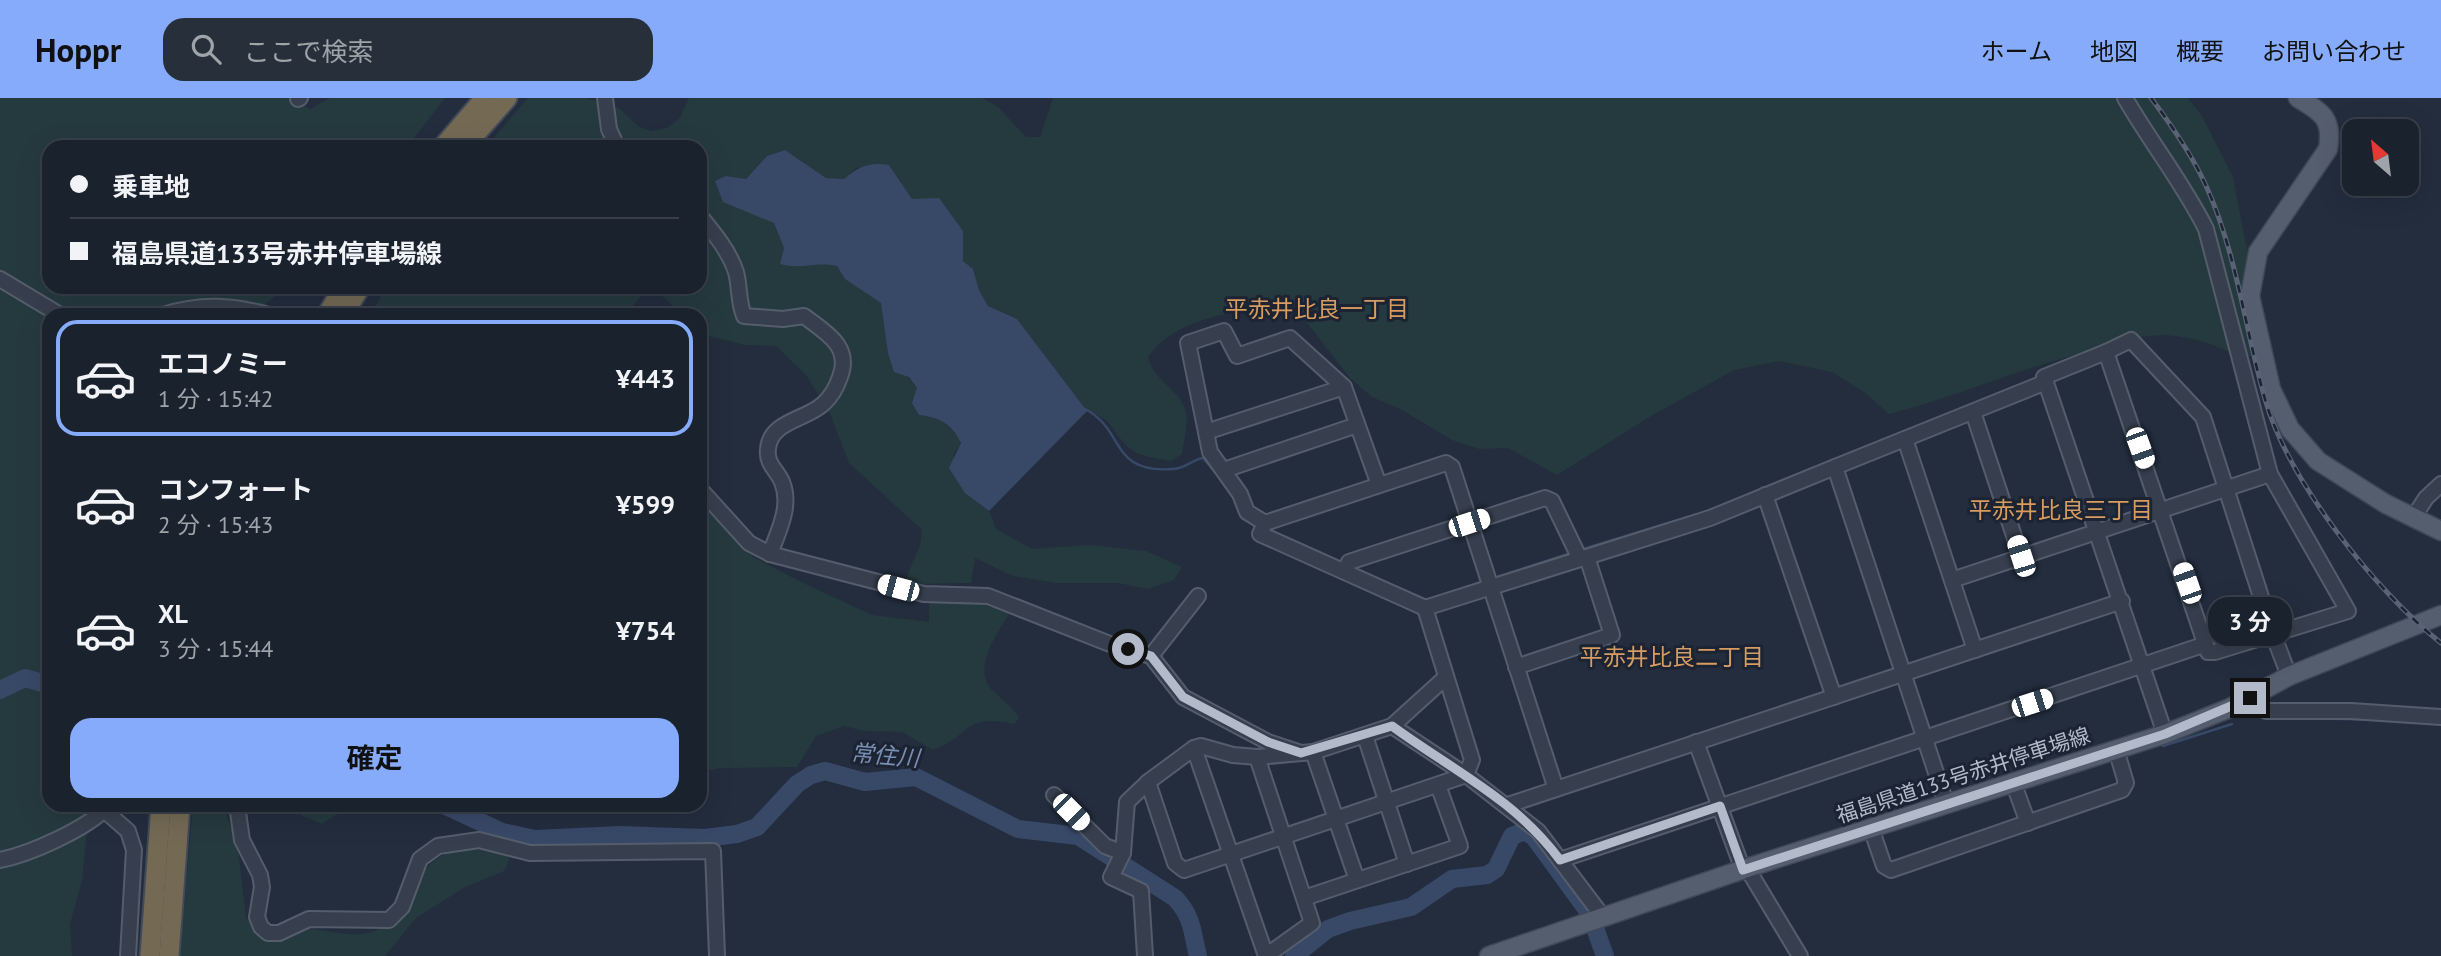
<!DOCTYPE html>
<html lang="ja">
<head>
<meta charset="utf-8">
<style>
  body { margin:0; font-family:"PT Sans","Noto Sans JP",sans-serif; background:#272f3a; color:#f1f3f6; height:100vh; display:flex; flex-direction:column; font-size:26px; white-space:nowrap }
  * { box-sizing:border-box; margin:0 }
  p { font-size:23px; color:#9fa4aa }
  .icon { flex:none; width:38px; height:38px; fill:none; stroke:currentColor; stroke-width:2; stroke-linecap:round; stroke-linejoin:round }
  .map { position:relative; flex:1; overflow:hidden }
  .side { position:absolute; left:42px; top:210px; width:665px; height:504px; display:flex; flex-direction:column; background:#1a222e; border-radius:21px; box-shadow:0 7px 28px #0002,0 0 0 2px #383f4a }
  .side>* { flex:none }
  .banner { position:absolute; left:42px; top:42px; width:665px; height:154px; border-radius:21px; box-shadow:0 7px 28px #0002,0 0 0 2px #383f4a; display:grid; align-content:center; height:154px; padding:0 28px; background:#1a222e }
  .needle { width:46px; rotate:332deg }
  .buttons { position:absolute; left:2342px; top:21px; display:grid; gap:14px }
  .buttons a { display:grid; place-items:center; width:77px; height:77px; border-radius:14px; background:#1a222e; box-shadow:0 7px 28px #0002,0 0 0 2px #383f4a; font-size:35px }
  .end { position:absolute; width:32px; height:32px; margin:-16px; border:9px solid #b3bac9; background:#111; box-shadow:0 0 0 4px #111 }
  .from { border-radius:50% }
  .bubble { position:absolute; height:49px; border-radius:21px; background:#1a222e; box-shadow:0 7px 28px #0002,0 0 0 2px #383f4a; font-size:23px; font-weight:700; line-height:49px; text-align:center }
  .car { position:absolute; width:21px; height:42px; margin:-21px -10px; border-radius:9px; box-shadow:0 0 5px 2px #0007; background:linear-gradient(#fff 24%,#345 0 40%,#fff 0 76%,#345 0 86%,#fff 0) }
  .banner b { display:flex; align-items:center; gap:24px; height:66px; font-size:26px }
  .banner b+b { border-top:2px solid #383f4a }
  .banner i { width:18px; height:18px; background:#f1f3f6 }
  ul { padding:12px 0 0; list-style:none }
  li { display:flex; align-items:center; gap:21px; height:116px; margin:0 14px 10px; padding:0 14px; border:4px solid transparent; border-radius:21px }
  li div { flex:1 }
  li b { display:block; font-size:26px }
  li em { font-style:normal; font-weight:700 }
  li.on { border-color:#86abfb }
  li>.icon { width:63px; height:63px; stroke-width:1.5 }
  .button { display:flex; gap:14px; margin-top:auto; padding:14px 28px }
  .button a { flex:1; height:80px; border-radius:21px; background:#86abfb; color:#111; font-size:28px; font-weight:700; line-height:80px; text-align:center }
  header { display:flex; align-items:center; gap:42px; box-sizing:border-box; height:98px; padding:0 35px; background:#86abfb; color:#111 }
  header strong { font-size:33px }
  nav { display:flex; gap:38px; margin-inline-start:auto; font-size:24px }
  .search { width:490px; height:63px; background:#272f3a; display:flex; align-items:center; gap:18px; box-sizing:border-box; padding:0 24px; border-radius:21px; color:#9fa4aa; font-size:26px }
  .map>svg:first-child { display:block }
</style>
</head>
<body>
<header>
<strong>Hoppr</strong>
<div class="search"><svg class="icon" aria-label="search" viewBox="0 0 24 24"><circle cx="10" cy="10" r="6"/><path d="M15 15l6 6"/></svg>ここで検索</div>
<nav><a>ホーム</a><a>地図</a><a>概要</a><a>お問い合わせ</a></nav>
</header>
<div class="map">
<svg width="2441" height="858" viewBox="0 0 2441 858">
  <rect width="100%" height="100%" fill="#232d3e"/>
  <g fill="#253a3f">
    <polygon points="0,0 291,0 310,11 330,0 445,0 407,49 49,49 49,189 287,189 251,217 49,217 49,707 99,707 86,740 82,783 70,826 72,858 0,858"/>
    <path d="M528,0H587L619,10L639,29L652,33L667,30L679,21L689,0H982L998,9L1026,39H1040L1053,0H2188L2202,18L2233,79L2250,168L2256,256L2243,260C2224,251 2204,242 2183,239C2142,232 2106,248 2067,259C2007,276 1949,301 1889,316L1864,294L1832,274L1779,263L1734,272L1651,318L1557,377L1508,350L1479,351L1452,342L1402,312L1372,299L1350,280L1297,212L1285,204C1239,215 1177,217 1148,259C1153,283 1182,292 1186,315C1188,327 1184,344 1182,356L1171,363C1157,360 1138,359 1128,349C1110,332 1113,320 1087,313L1017,221L988,208L979,192L973,171L963,163V133L912,101L889,67L856,70L844,81L826,80L785,52L767,58L746,81L726,78L761,119L774,125L784,150L780,166L824,165L837,168L845,181L882,205L888,255L917,290L919,317C941,320 951,325 961,345L953,357L978,405L989,413L996,431L1032,451L1089,447L1146,453L1182,469L1174,482L1148,491L1118,485H1057L1013,478L975,460L971,485L906,486C908,465 924,452 921,431L849,365L829,313L806,277L776,248L746,247L704,237L700,233V217H683L652,189H700V49H486Z"/>
    <polygon points="386,189 648,189 626,217 371,217"/>
    <path d="M700,406L753,459L801,484L872,517L929,524V503L983,506L1009,516C997,536 972,570 992,592C1002,602 1012,608 1019,620L1014,626C962,615 972,638 933,652L902,634L864,633L844,628L816,638L797,669L721,670L700,674Z"/>
    <path d="M193,707H223L238,749L246,820L268,835C277,834 286,831 295,830C320,829 351,842 375,833C424,815 406,752 470,752C487,751 497,750 510,761L504,773L465,789L416,820L385,858H180Z"/>
    <polygon points="298,707 341,707 340,714 322,726 301,717"/>
  </g>
  <path fill="#384968" d="M785,52L826,80L844,81C859,68 870,64 889,67L912,101L939,100L963,133V163L973,171L979,192L988,208L1017,221L1087,313L989,413L965,395L949,370L961,345C951,325 941,320 919,317L912,305L917,290L909,279L894,274L888,255L881,205L845,181L837,168C815,163 803,172 780,166L784,150L774,125L723,104L715,83L726,78L746,81L767,58Z"/>
  <g fill="none" stroke-linecap="round" stroke-linejoin="round">
    <g stroke="#384968" stroke-width="2.5">
      <path d="M1085,311C1126,332 1109,376 1173,371C1185,371 1193,361 1203,360L1221,381"/>
      <polyline points="1928,324 2038,280"/>
      <polyline points="1235,401 1241,419 1257,429"/>
      <polyline points="2094,449 2109,495"/>
      <polyline points="1580,452 1711,412"/>
      <polyline points="1353,470 1427,502 1484,483"/>
      <polyline points="1494,480 1571,455"/>
      <polyline points="2306,620 2383,622"/>
      <polyline points="2163,648 2232,626"/>
    </g>
    <g stroke="#384968" stroke-width="18">
      <polyline points="0,592 25,580 49,587"/>
      <path d="M444,707L502,734L535,741L620,737L705,740L737,736L757,729L797,686L811,677L825,673L865,684L916,679L1018,731L1078,738L1175,800C1193,819 1192,834 1198,858"/>
      <polyline points="1294,858 1328,831 1350,823 1411,809 1452,781 1487,777 1496,771 1512,738 1525,733 1534,739 1590,816 1605,858"/>
    </g>
    <defs>
      <g id="minor">
        <polyline points="605,0 609,31 617,49"/>
        <path d="M2125,0C2151,45 2183,85 2206,131L2270,376L2348,513L2215,554H2208L2106,254L2131,242L2203,319L2273,536L2289,578"/>
        <polyline points="298,1 300,0"/>
        <path d="M700,118C714,135 729,153 736,174C740,189 738,203 744,218L783,221L804,218C825,234 852,248 840,279C837,288 831,299 823,306C806,322 770,323 768,351C766,366 777,372 782,384C792,408 778,434 770,456"/>
        <polyline points="0,181 60,217"/>
        <path d="M163,217C201,205 231,207 269,217"/>
        <polyline points="2106,254 2044,279 2165,636"/>
        <polyline points="1344,289 1290,240 1237,258 1224,233 1188,245 1210,354 1240,396 1247,414 1265,425 1446,365 1452,369 1556,691"/>
        <polyline points="1973,314 2021,459"/>
        <polyline points="1206,334 1344,289 1379,387"/>
        <polyline points="1905,341 1975,552"/>
        <polyline points="1224,372 1357,327"/>
        <polyline points="700,391 749,445 770,456 924,496 988,498 1115,548 1151,558 1183,599 1268,644 1301,655"/>
        <polyline points="1765,397 1834,599"/>
        <polyline points="2413,420 2426,400 2441,386"/>
        <polyline points="1265,425 1260,436 1425,510"/>
        <polyline points="1345,472 1349,464 1545,400 1552,403 1580,461"/>
        <polyline points="1952,482 2270,376"/>
        <polyline points="1151,558 1198,498"/>
        <polyline points="1516,569 1612,537 1587,459"/>
        <polyline points="1446,579 1392,628 1466,677"/>
        <polyline points="2250,600 2266,613 2351,613 2441,619"/>
        <polyline points="1392,628 1313,654 1257,659 1233,657 1201,648 1194,650 1148,684 1175,765 1184,772 1466,677"/>
        <polyline points="1365,638 1407,766"/>
        <polyline points="1696,644 1743,772"/>
        <polyline points="1194,650 1266,858"/>
        <polyline points="1313,654 1357,782"/>
        <polyline points="1257,659 1312,825 1266,858"/>
        <polyline points="2013,684 2028,725"/>
        <polyline points="1054,697 1105,748 1123,755"/>
        <polyline points="1946,705 1835,369 2046,284"/>
        <polyline points="237,707 242,742 260,777 262,789 257,819 261,829 268,835 279,835 309,821 389,822 402,809 420,761 438,748 479,742 530,755 713,753 717,858"/>
        <polyline points="1508,707 2122,503"/>
        <polyline points="104,712 128,733 134,752 128,858"/>
        <polyline points="1871,730 1884,768 1891,772 2122,692 2126,685 2116,651"/>
        <path d="M0,762C30,756 89,730 109,707"/>
        <polyline points="1560,762 2206,546"/>
        <polyline points="1747,770 1800,858"/>
        <polyline points="1304,800 1460,748 1438,687"/>
        <polyline points="1603,819 1538,733 1466,677 1472,662 1425,510 1710,420 1835,369"/>
        <polyline points="1145,858 1141,793 1111,779 1123,755 1127,704 1148,684"/>
      </g>
      <g id="major">
        <path d="M2298,0C2323,15 2333,21 2328,51L2258,154L2250,198L2271,291L2290,331L2318,363L2386,406L2441,433"/>
        <polyline points="1489,858 1747,770 2165,636 2230,610 2289,578 2441,517"/>
      </g>
      <g id="highway">
        <polyline points="443,49 485,0"/>
        <polyline points="464,49 507,0"/>
        <polyline points="327,217 344,189"/>
        <polyline points="343,217 360,189"/>
        <polyline points="150,858 161,707"/>
        <polyline points="169,858 180,707"/>
      </g>
    </defs>
    <use href="#minor" stroke="#555d6c" stroke-width="18"/>
    <use href="#major" stroke="#404857" stroke-width="21"/>
    <use href="#highway" stroke="#424a59" stroke-width="23"/>
    <use href="#minor" stroke="#373f4e" stroke-width="14"/>
    <use href="#major" stroke="#555e6e" stroke-width="18"/>
    <use href="#highway" stroke="#746a54" stroke-width="19"/>
    <defs>
      <path id="rail" d="M2151,0C2172,28 2193,58 2207,90C2237,157 2245,231 2265,301C2288,382 2375,493 2441,545"/>
    </defs>
    <use href="#rail" stroke="#596375" stroke-width="5"/>
    <use href="#rail" stroke="#1c2433" stroke-width="2.5" stroke-dasharray="8" stroke-linecap="butt"/>
  </g>
  <g fill="none" stroke-linecap="round" stroke-linejoin="round">
    <path stroke="#b3bac9" stroke-width="9" d="M1128,551L1151,558L1183,599L1268,644L1301,655L1392,628C1452,672 1515,701 1560,762L1720,708L1743,772L2165,636L2250,600"/>
  </g>
  <g text-anchor="middle" dominant-baseline="central" stroke-width="6" stroke-linejoin="round" paint-order="stroke">
    <g font-size="21" fill="#b3bac9" stroke="#1c2433">
      <text transform="translate(1963 677) rotate(-18)">福島県道133号赤井停車場線</text>
    </g>
    <g font-size="23" fill="#d79c5f" stroke="#1c2433">
      <text x="1317" y="210">平赤井比良一丁目</text>
      <text x="2061" y="411">平赤井比良三丁目</text>
      <text x="1672" y="558">平赤井比良二丁目</text>
    </g>
    <g font-size="23" font-style="italic" fill="#7a8eb2" stroke="#1c2433">
      <text transform="translate(885 657) rotate(5)">常住川</text>
    </g>
  </g>
</svg>
<div class="buttons">
<a><svg class="needle" viewBox="-14 -14 28 28"><path d="M0-13l5 13h-10z" fill="#e53935"/><path d="M0 13l5-13h-10z" fill="#9fa4aa"/></svg></a>
</div>
<i class="end from" style="left:1128px;top:551px"></i>
<i class="end" style="left:2250px;top:600px"></i>
<div class="bubble" style="left:2208px;top:499px;width:84px">3 分</div>
<i class="car" style="left:2140px;top:350px;rotate:160deg"></i>
<i class="car" style="left:1469px;top:425px;rotate:72deg"></i>
<i class="car" style="left:2021px;top:458px;rotate:342deg"></i>
<i class="car" style="left:2187px;top:485px;rotate:341deg"></i>
<i class="car" style="left:898px;top:490px;rotate:285deg"></i>
<i class="car" style="left:2032px;top:605px;rotate:72deg"></i>
<i class="car" style="left:1071px;top:714px;rotate:135deg"></i>
<div class="banner">
<b><i class="from"></i>乗車地</b>
<b><i></i>福島県道133号赤井停車場線</b>
</div>
<section class="side">
<ul>
<li class="on"><svg class="icon" aria-label="car" viewBox="0 0 24 24"><path d="M5 17H2v-5l4-1 3-4h7l3 4 3 1v5h-3M9 17h6M6 11h13"/><circle cx="7" cy="17" r="2"/><circle cx="17" cy="17" r="2"/></svg><div><b>エコノミー</b><p>1 分 · 15:42</p></div><em>¥443</em></li>
<li><svg class="icon" aria-label="car" viewBox="0 0 24 24"><path d="M5 17H2v-5l4-1 3-4h7l3 4 3 1v5h-3M9 17h6M6 11h13"/><circle cx="7" cy="17" r="2"/><circle cx="17" cy="17" r="2"/></svg><div><b>コンフォート</b><p>2 分 · 15:43</p></div><em>¥599</em></li>
<li><svg class="icon" aria-label="car" viewBox="0 0 24 24"><path d="M5 17H2v-5l4-1 3-4h7l3 4 3 1v5h-3M9 17h6M6 11h13"/><circle cx="7" cy="17" r="2"/><circle cx="17" cy="17" r="2"/></svg><div><b>XL</b><p>3 分 · 15:44</p></div><em>¥754</em></li>
</ul>
<div class="button"><a>確定</a></div>
</section>
</div>
</body>
</html>
